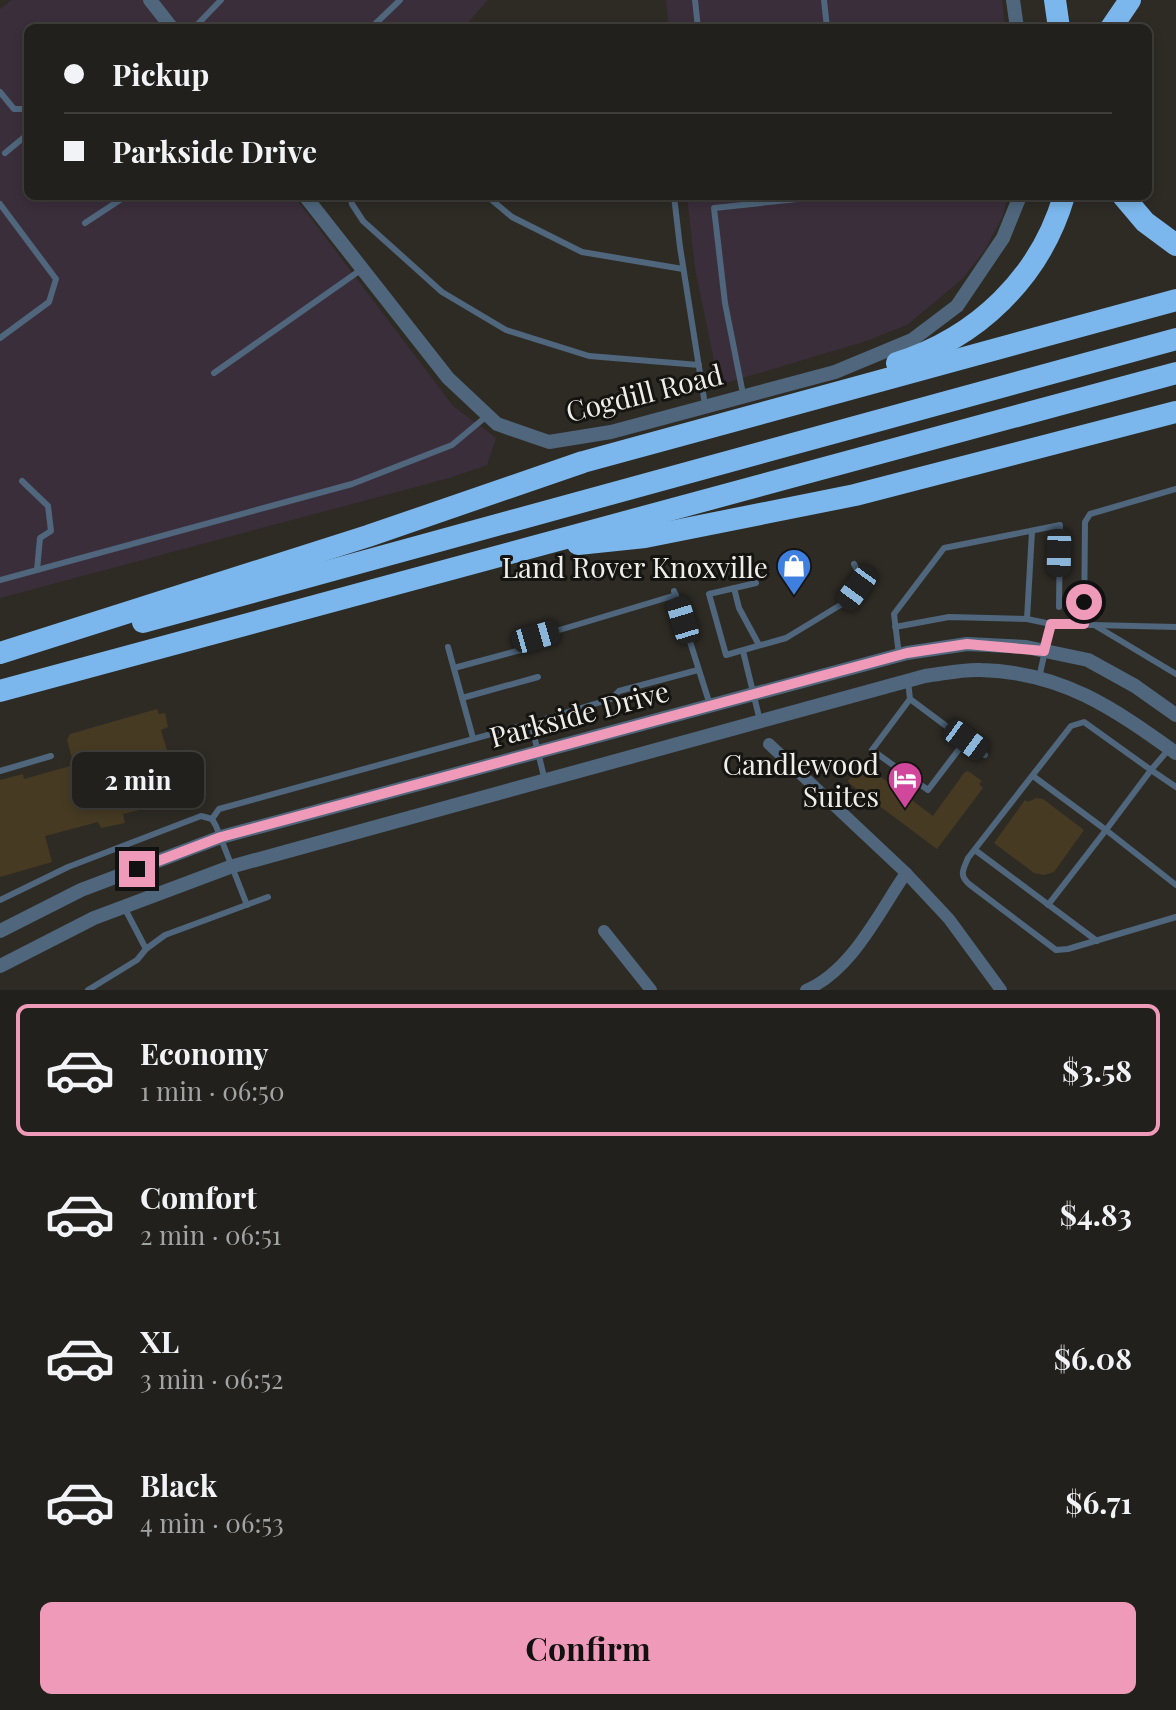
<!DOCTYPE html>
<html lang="en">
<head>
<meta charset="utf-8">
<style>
  body { margin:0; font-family:"Playfair Display",serif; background:#2a2825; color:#f1f3f6; height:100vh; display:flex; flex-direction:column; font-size:30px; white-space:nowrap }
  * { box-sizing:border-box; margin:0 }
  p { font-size:26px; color:#a2a3a3 }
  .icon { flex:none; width:44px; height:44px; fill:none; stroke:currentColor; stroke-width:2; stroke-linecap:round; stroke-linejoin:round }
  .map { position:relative; height:990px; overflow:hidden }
  .side { display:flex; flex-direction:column; background:#22201c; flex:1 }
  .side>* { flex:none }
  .guide { position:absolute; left:24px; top:24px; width:1128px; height:176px; border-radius:12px; box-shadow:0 4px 12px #0003,0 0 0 2px #3f3e3b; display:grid; align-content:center; height:176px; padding:0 40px; background:#22201c }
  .end { position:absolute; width:36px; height:36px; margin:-18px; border:10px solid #ef9ab8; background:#111; box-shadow:0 0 0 4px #111 }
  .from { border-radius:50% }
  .bubble { position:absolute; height:56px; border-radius:12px; background:#22201c; box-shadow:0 4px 12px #0003,0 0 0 2px #3f3e3b; font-size:26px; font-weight:700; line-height:56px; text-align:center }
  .car { position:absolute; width:24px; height:48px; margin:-24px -12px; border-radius:10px; box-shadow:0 0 6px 2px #0007; background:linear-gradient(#222 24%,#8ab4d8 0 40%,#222 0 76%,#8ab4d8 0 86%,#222 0) }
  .guide b { display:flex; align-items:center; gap:28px; height:76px; font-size:30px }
  .guide b+b { border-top:2px solid #3f3e3b }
  .guide i { width:20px; height:20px; background:#f1f3f6 }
  ul { padding:14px 0 0; list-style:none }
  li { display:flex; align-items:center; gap:24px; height:132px; margin:0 16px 12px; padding:0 24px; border:4px solid transparent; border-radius:12px }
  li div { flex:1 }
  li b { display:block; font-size:30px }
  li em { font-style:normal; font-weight:700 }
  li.selected { border-color:#ef9ab8 }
  li>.icon { width:72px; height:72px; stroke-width:1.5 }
  .action { display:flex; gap:16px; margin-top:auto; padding:16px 40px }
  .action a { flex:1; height:92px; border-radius:12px; background:#ef9ab8; color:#111; font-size:32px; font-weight:700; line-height:92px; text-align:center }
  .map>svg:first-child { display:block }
</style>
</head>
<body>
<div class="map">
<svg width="1176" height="990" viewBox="0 0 1176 990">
  <rect width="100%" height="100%" fill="#2e2b25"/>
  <g fill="#3b2e3b">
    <polygon points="12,0 143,0 165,28 28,28 28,196 294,196 453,406 496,438 487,465 449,478 0,598 0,9"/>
    <polygon points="159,0 488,0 463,28 181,28"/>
    <polygon points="666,0 1002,0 1005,28 669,28"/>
    <polygon points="687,196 1008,196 1002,217 985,250 962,279 907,325 866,341 719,385 695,268"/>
  </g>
  <g fill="#463a23">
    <polygon points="157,709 159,714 165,713 168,727 161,730 172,767 190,777 185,789 178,795 163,786 138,791 143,809 123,814 125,823 101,828 98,822 45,836 52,862 0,877 0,780 23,774 24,779 74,765 67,740 70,734"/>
    <polygon points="865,765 933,816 964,773 968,771 982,781 979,784 983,788 937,849 850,784 848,781 859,766 862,768"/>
    <polygon points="1036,798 1043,799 1084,830 1054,872 1044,875 1034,873 994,843 1025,800 1028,802"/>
  </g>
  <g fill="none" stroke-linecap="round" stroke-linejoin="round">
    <g stroke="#4f667c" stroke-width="6">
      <polyline points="695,0 698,28"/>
      <polyline points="824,0 827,28"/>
      <polyline points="194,28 221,0"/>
      <polyline points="371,28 400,0"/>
      <polyline points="0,92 14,109 28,109"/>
      <polyline points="5,153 28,134"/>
      <polyline points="350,196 352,204 363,221 442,292 506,330 589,356 699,365"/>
      <polyline points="487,196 512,217 582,252 683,269"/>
      <polyline points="674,196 680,247 705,405"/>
      <polyline points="0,204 56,279 49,302 0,338"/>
      <polyline points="85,223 126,196"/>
      <polyline points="214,373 362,269"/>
      <polyline points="743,394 725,303 714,208 826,196"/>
      <polyline points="22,481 48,506 51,531 40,538 37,570"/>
      <polyline points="0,580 352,484 452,445 488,415"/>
      <polyline points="756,583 709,594 726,655 786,638 847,601 861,577 854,564"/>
      <polyline points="734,588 739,608 759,645"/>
      <polyline points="674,591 710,705"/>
      <polyline points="1027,619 1032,531"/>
      <polyline points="1084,624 1085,522 1090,514 1176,489"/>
      <polyline points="1096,626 1176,674"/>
      <polyline points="895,627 949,617 1027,619 1051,624 1176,627"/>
      <polyline points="448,647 473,738"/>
      <polyline points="743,651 760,721"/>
      <polyline points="899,655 894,614 944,548 1060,525 1059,607"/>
      <polyline points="454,668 528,648 536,637 676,595"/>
      <polyline points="1039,678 1051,624"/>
      <polyline points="908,681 910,699 985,755"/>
      <polyline points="462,698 538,677"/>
      <polyline points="910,699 872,750 928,790 966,740"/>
      <polyline points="531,723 611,699 619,691 698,670"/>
      <path d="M1169,749L1151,770L1084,722L1071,726L968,858C963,870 959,875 969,884L1056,950L1068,949L1176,917"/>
      <polyline points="0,771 51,756"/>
      <polyline points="1033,776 1106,830 1048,905"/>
      <polyline points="1176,787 1151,770 1106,830 1176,885"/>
      <polyline points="212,819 219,809 531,723 545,781"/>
      <polyline points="975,850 1097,941"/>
      <polyline points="0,900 68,867 201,816 212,819 216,826 247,905"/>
      <polyline points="146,949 165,935 268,897"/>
      <polyline points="88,990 137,960 146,949 124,907"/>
    </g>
    <g stroke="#4f667c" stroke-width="12">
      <polyline points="769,744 906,873 949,919 1001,990"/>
      <polyline points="604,931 651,990"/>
      <path d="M806,990C852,971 879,912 906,873"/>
    </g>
    <g stroke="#4f667c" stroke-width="14">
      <polyline points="150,0 172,28"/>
      <polyline points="1013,0 1017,28"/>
      <polyline points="305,196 448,378 497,424 549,442 611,432 835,372 912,340 957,306 1003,238 1020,196"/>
      <polyline points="0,931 81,890 221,837 907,653 967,644 1026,647 1088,660 1135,686 1176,715"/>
      <path d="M0,966L94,918L230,867L925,676C943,674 962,669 981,670C1062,672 1113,708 1176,753"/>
    </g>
    <g stroke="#7bb7ed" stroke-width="22">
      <polyline points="1055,0 1059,28"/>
      <polyline points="1111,28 1130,0"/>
      <polyline points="1123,196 1145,222 1176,245"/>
      <path d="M897,363C977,338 1040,278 1064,196"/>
      <polyline points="578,544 645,537 855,495 1176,412"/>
      <polyline points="143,622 1176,339"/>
      <polyline points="0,653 368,536 583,462 1176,300"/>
      <polyline points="0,691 1176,373"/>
    </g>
  </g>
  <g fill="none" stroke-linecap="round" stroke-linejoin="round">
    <polyline stroke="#ef9ab8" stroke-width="10" points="137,869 221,837 907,653 967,644 1044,651 1051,624 1084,624 1084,602"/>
  </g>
  <defs>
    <symbol id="shop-pin" viewBox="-11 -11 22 30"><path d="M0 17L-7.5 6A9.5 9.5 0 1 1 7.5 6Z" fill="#3f7fe0" stroke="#151411"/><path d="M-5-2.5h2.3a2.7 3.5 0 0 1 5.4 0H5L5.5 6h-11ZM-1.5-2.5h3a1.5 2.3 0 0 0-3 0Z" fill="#fff"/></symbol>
    <symbol id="hotel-pin" viewBox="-11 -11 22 30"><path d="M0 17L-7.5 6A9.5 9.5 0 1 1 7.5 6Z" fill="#d1479c" stroke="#151411"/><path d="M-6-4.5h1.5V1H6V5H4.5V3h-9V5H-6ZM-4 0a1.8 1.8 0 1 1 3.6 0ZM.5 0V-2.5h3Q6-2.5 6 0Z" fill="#fff"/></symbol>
  </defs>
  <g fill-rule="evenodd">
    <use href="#shop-pin" x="774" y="546" width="40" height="54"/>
    <use href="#hotel-pin" x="885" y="759" width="40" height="54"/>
  </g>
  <g text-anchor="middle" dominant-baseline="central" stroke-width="6" stroke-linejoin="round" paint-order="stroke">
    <g font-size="28" fill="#f0eeea" stroke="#151411">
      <text transform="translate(644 392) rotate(-14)">Cogdill Road</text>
      <text transform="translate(579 713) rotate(-15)">Parkside Drive</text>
    </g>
    <g font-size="28" fill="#f0eeea" stroke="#151411" text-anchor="end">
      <text x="768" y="566">Land Rover Knoxville</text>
      <text x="879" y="763">Candlewood<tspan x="879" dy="32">Suites</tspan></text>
    </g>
  </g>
</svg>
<i class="end from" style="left:1084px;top:602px"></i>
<i class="end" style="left:137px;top:869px"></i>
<div class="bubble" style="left:72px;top:752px;width:132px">2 min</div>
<i class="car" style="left:1059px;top:553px;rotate:181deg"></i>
<i class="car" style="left:857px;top:588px;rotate:216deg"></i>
<i class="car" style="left:683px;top:620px;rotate:343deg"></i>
<i class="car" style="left:536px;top:637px;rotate:74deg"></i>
<i class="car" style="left:966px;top:740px;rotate:126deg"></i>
<div class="guide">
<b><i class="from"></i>Pickup</b>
<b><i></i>Parkside Drive</b>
</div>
</div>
<section class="side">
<ul>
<li class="selected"><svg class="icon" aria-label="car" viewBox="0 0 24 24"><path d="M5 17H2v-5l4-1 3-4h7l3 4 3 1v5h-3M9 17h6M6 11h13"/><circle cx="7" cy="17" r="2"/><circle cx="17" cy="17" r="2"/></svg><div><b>Economy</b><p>1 min · 06:50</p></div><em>$3.58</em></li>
<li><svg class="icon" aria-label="car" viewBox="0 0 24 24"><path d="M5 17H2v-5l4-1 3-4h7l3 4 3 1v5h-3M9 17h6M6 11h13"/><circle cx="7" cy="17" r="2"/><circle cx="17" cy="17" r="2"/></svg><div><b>Comfort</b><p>2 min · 06:51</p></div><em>$4.83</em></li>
<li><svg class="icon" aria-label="car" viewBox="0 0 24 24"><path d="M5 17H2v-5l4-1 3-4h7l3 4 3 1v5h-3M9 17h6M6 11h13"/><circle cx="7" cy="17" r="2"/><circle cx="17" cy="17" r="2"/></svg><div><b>XL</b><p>3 min · 06:52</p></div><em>$6.08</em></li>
<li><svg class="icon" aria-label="car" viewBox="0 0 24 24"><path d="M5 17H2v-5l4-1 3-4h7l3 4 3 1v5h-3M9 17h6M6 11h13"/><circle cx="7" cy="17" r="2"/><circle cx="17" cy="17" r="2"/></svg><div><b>Black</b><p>4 min · 06:53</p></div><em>$6.71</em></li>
</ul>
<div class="action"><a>Confirm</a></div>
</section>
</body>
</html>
